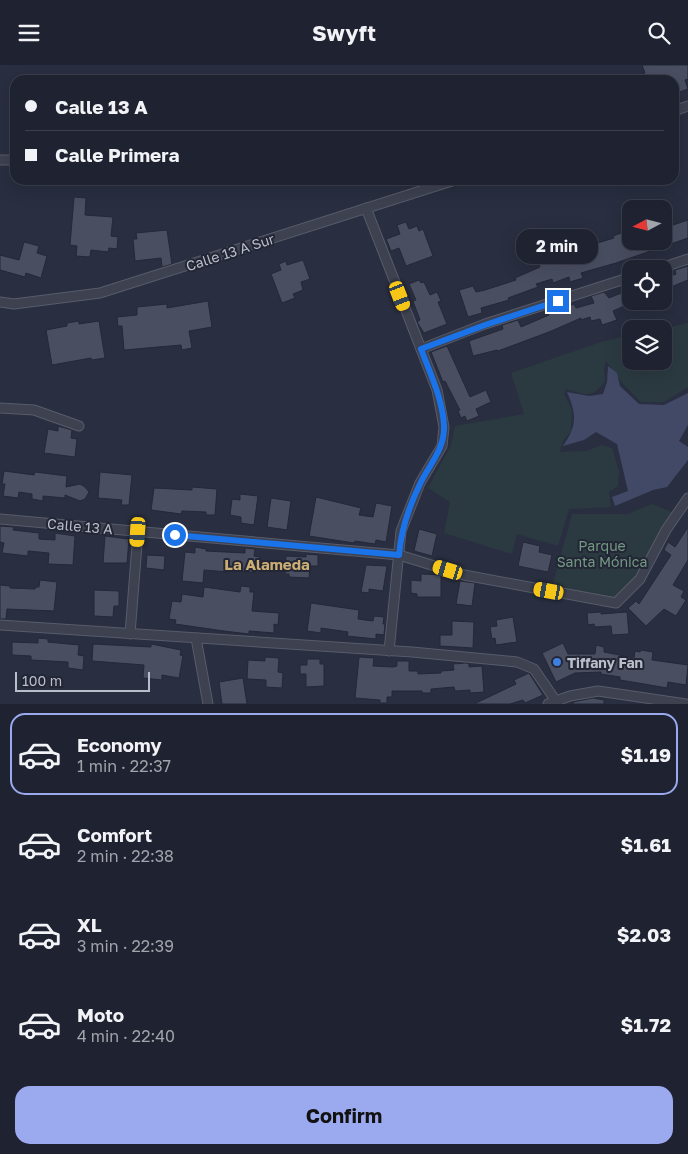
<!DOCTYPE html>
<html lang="en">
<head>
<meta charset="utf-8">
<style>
  body { margin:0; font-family:"Golos Text",sans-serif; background:#2c2f3c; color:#f1f3f6; height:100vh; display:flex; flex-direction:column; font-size:19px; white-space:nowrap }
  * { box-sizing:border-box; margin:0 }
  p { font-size:16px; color:#a1a4ab }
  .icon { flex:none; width:28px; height:28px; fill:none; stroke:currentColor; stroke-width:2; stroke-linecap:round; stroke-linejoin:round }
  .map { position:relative; height:639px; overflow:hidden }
  .panel { display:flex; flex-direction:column; background:#1f2230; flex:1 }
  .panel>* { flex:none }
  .guide { position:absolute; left:10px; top:10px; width:669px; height:110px; border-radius:15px; box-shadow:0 5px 20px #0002,0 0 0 1px #3c3f4c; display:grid; align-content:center; height:110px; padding:0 15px; background:#1f2230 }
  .needle { width:32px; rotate:263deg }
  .buttons { position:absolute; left:622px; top:135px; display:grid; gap:10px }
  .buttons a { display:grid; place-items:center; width:50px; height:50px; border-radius:10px; background:#1f2230; box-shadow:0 5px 20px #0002,0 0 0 1px #3c3f4c; font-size:25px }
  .scale { position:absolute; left:15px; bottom:12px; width:135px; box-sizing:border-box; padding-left:5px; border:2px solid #babdca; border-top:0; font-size:14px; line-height:18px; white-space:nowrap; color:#babdca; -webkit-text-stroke:4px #222635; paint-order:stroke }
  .end { position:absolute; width:22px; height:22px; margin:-11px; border:6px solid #1a73e8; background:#fff; box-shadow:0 0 0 2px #fff }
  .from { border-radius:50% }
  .bubble { position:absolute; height:35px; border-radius:15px; background:#1f2230; box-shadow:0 5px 20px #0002,0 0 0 1px #3c3f4c; font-size:16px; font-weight:700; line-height:35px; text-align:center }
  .car { position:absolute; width:15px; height:30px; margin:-15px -8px; border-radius:6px; box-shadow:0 0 4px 1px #0007; background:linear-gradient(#f5c518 24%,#345 0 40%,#f5c518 0 76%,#345 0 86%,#f5c518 0) }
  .guide b { display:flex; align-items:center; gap:18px; height:48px; font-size:19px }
  .guide b+b { border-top:1px solid #3c3f4c }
  .guide i { width:12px; height:12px; background:#f1f3f6 }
  ul { padding:9px 0 0; list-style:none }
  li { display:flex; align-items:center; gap:15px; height:82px; margin:0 10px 8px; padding:0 5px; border:2px solid transparent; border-radius:15px }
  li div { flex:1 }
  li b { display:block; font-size:19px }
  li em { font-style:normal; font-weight:700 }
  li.current { border-color:#9ba9ee }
  li>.icon { width:45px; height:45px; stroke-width:1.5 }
  .action { display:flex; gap:10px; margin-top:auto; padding:10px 15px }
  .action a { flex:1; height:58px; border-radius:15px; background:#9ba9ee; color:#111; font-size:20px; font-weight:700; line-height:58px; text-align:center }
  header { display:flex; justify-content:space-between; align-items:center; height:65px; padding:0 15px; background:#1f2230; font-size:22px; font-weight:700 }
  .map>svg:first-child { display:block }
</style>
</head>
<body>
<header><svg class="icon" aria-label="menu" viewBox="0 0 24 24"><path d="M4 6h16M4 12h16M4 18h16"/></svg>Swyft<svg class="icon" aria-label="search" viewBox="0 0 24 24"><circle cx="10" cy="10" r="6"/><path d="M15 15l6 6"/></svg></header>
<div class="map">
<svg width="688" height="639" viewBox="0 0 688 639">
  <rect width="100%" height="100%" fill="#292e40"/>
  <g fill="#2b3a41">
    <path d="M688,258V322L664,337H641L623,319L606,296L604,303L605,316C592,334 587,330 566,324L564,329L572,345L571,366L563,376L560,387L586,386L602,380L612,383L619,406L618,421L609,427L611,442L569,444L558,481L517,469L512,489L444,468L450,437L428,423L451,380L455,361L524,349L511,308L601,277L631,270V296H664V264H662Z"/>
    <polygon points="652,439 672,447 638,511 613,534 552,523 572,449 628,449"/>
  </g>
  <path fill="#414967" d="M608,301L617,308L620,321L639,339L664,340L688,328V360L679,376L688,382V395L667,422L653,425L615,441L612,432L628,426L617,379L596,367L584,375L563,381C577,361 577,350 567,327L589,331L603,329L607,317Z"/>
  <g fill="#494e61" stroke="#242837">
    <polygon points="642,0 688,0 688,14 685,15 688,24 674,29 674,15 628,15 645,8"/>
    <polygon points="74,132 86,133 85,150 113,152 111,171 118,172 117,184 109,183 108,187 91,185 90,192 76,191 77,181 70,180"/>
    <polygon points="670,154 673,160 688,155 688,173 616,198 581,208 583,213 570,217 569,212 553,218 552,214 536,219 538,222 508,233 509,235 481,243 482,248 468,252 459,225 473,221 476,227 485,225 516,215 515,213 540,202 539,200 563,194 562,191 583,186 581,179 593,176 594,179 614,173 613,171 624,167 625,170 631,167 631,176 664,176 664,156"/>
    <polygon points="406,157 409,164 417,161 419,166 423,164 433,191 406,201 399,183 391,186 386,174 400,169 397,160"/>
    <polygon points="167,165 172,199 162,202 161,193 135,196 133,174 137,174 136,168"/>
    <polygon points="24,177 39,181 37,188 47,191 41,213 26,208 25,212 0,205 0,190 19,195"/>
    <polygon points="303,195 310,214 301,217 303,225 293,229 295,233 282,238 271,209 281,205 279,199 286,196 287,200"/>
    <polygon points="688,201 688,215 664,225 664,214 676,209 675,205"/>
    <polygon points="419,215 421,218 424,217 430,230 437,227 441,236 438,237 447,259 424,268 417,257 420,255 413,236 416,235 409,219"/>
    <polygon points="631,224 631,238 613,246 617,255 602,260 600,254 591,256 590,252 581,255 581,253 549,267 498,286 497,285 473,291 469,276 503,264 502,260 518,255 521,262 549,250 547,246 558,242 559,245 574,239 576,243 594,238 591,231 604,227 609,233"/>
    <polygon points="208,236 212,262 189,266 192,283 182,285 181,280 124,285 122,261 118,261 117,252 137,250 137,242 167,239 167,243"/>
    <polygon points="79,256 79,259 99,256 105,293 92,295 91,293 52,300 46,265 67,261 67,258"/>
    <polygon points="447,281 470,332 486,325 491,337 476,344 479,351 467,356 465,351 461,353 458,346 460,345 445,316 443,317 431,287"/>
    <polygon points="58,361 72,365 71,373 77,374 75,392 44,388 48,364 58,366"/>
    <polygon points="4,406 34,410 35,407 67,411 66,422 80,419 85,422 89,427 85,434 80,436 65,430 65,433 43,431 43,436 32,434 32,429 19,427 18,433 3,431 5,419 2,419"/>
    <polygon points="100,407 132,410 129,440 121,440 122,435 98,433"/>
    <polygon points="192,422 217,424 215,450 206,450 206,447 182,446 181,449 151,445 154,423 192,425"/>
    <polygon points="240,429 258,431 254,460 241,458 241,452 230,450 232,434 240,435"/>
    <polygon points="316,432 361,443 359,450 373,452 376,438 392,441 386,477 376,475 375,479 355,476 354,478 309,471"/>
    <polygon points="271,433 291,436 287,465 267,462"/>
    <polygon points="0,461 14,462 13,465 39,468 39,474 55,475 55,468 75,471 73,500 48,499 49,488 28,486 28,491 2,488 4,478 0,477"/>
    <polygon points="688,462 688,495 673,520 684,526 681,532 686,535 676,551 664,544 646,561 628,543 636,536 639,539 671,490 664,485 668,477 675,482"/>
    <polygon points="419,464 437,469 432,491 414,486"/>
    <polygon points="105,471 129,474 127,498 103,498"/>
    <polygon points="523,477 540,481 539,487 552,490 548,507 518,501"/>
    <polygon points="195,482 206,484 206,486 245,488 245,483 255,484 254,491 260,492 259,508 229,505 229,507 204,505 203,518 182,516 185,487 195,488"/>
    <polygon points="306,489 318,490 318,501 310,501 309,513 289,512 289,509 285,509 286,491 306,492"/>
    <polygon points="147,490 165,491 164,505 146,503"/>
    <polygon points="366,500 387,501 383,526 369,524 369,528 361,527"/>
    <polygon points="421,509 441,510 441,532 417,532 417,529 411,528 411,515 421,516"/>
    <polygon points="40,515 57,517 54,546 7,544 6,554 0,554 0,520 10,521 10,523 35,524 36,522 39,522"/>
    <polygon points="460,516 475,518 472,541 456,539"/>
    <polygon points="241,521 250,522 250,527 254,527 252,546 279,548 278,560 274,559 274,568 249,566 249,569 224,566 175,559 176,555 169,554 172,536 181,537 182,529 203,532 204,522 240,527"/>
    <polygon points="94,525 119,526 119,541 114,541 113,552 94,551"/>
    <polygon points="311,538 359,545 358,554 373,556 374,551 384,552 383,559 385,559 384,570 376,569 376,574 347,571 348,567 321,563 321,568 307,566"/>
    <polygon points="601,547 601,549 627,547 629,569 612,570 611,561 595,562 594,559 588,560 587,548"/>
    <polygon points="513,552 517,577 496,580 495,573 492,574 490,562 497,561 496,555"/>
    <polygon points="452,556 474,557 473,583 440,581 440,570 452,570"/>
    <polygon points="38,573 48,574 48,577 79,580 78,590 84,591 83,605 68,603 68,597 31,595 31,591 12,590 12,577 38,578"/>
    <polygon points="563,578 568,589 595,589 596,580 604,582 604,587 634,593 635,586 640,587 641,585 653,587 652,595 688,600 686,620 668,617 667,623 644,619 620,615 620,612 601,609 601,607 575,608 556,617 542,588"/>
    <polygon points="93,579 151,582 151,579 181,585 180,590 183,591 179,613 162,610 162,615 143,613 144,600 92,596"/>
    <polygon points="265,592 279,593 278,607 283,608 282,623 266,622 266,615 247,614 248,595 265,596"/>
    <polygon points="359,592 374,593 373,601 393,602 397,601 397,596 409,596 409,606 418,606 418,609 441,608 441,606 454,605 453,599 466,598 469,599 469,602 482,601 484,627 470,628 470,625 455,626 454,622 431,624 431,628 422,628 422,626 392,626 392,632 387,632 387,638 380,638 380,635 355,633"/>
    <polygon points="307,594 320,594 320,599 324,599 324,621 306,622 306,609 300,609 300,600 307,600"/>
    <polygon points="529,608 543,630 525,638 523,635 510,639 474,639 516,619 514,615"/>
    <polygon points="243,613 247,639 222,639 219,617"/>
    <polygon points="593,633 604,635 604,639 573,639 573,637"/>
  </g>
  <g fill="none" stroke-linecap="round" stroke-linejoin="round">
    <defs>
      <g id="minor">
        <polyline points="674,46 688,41"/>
        <polyline points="0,95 15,95"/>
        <polyline points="366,143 437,325 444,362 442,381 420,418 401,466 389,586"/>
        <polyline points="658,204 688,194"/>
        <polyline points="0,237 14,239 100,228 455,115"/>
        <polyline points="421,284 485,259 631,212"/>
        <polyline points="0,343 34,345 79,361"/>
        <polyline points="0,454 399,490 464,510 616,538 640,514 666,465 688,433"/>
        <polyline points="0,560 412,587 517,597 534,604 558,639"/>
        <polyline points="130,569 138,467"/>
        <polyline points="196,573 208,639"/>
        <polyline points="548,639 570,631 598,626 686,639"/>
      </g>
    </defs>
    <use href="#minor" stroke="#585c6a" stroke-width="11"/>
    <use href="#minor" stroke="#3d4150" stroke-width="9"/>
  </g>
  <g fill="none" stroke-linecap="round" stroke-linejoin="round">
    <path stroke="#1a73e8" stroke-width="6" d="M175,470L399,490C401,465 409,441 421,417C430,399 445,383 444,361C443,335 430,308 421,284L485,260L558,236"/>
  </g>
  <circle fill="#3f7fe0" stroke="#222635" stroke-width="2" cx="557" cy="597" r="5"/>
  <g text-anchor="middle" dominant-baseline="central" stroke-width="4" stroke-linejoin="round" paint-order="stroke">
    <g font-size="14" fill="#babdca" stroke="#222635">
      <text transform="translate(230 187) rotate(-18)">Calle 13 A Sur</text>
      <text transform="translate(80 461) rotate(5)">Calle 13 A</text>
    </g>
    <g font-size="14" fill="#749984" stroke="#222635">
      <text x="602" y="480">Parque<tspan x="602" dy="16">Santa Mónica</tspan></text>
    </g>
    <g font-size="14" font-weight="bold" fill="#babdca" stroke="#222635" text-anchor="start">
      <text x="567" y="597">Tiffany Fan</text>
    </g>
    <g font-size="15" font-weight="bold" fill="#ccad73" stroke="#222635">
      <text x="267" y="499">La Alameda</text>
    </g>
  </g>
</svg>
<div class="buttons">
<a><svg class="needle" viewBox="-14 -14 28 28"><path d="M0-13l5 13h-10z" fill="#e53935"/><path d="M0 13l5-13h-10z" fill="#a1a4ab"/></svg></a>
<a><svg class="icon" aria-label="locate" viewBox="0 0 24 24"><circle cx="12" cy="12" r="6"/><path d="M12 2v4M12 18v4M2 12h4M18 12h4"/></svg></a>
<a><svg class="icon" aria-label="layers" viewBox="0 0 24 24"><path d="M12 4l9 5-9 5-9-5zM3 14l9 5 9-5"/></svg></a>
</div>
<div class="scale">100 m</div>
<i class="end from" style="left:175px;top:470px"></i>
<i class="end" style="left:558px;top:236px"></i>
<div class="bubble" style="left:516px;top:164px;width:82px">2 min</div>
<i class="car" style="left:400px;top:231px;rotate:159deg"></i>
<i class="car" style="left:138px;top:467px;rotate:184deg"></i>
<i class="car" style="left:448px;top:505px;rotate:287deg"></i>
<i class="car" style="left:549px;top:526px;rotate:280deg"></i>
<div class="guide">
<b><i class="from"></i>Calle 13 A</b>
<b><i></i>Calle Primera</b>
</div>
</div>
<section class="panel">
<ul>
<li class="current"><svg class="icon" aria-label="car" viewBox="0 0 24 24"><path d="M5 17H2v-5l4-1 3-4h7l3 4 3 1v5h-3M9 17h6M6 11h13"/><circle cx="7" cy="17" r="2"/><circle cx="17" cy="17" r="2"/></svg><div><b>Economy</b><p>1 min · 22:37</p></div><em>$1.19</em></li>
<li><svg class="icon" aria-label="car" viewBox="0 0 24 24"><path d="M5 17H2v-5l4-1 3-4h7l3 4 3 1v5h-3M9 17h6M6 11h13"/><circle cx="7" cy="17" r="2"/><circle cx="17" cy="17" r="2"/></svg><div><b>Comfort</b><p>2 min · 22:38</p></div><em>$1.61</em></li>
<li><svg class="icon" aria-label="car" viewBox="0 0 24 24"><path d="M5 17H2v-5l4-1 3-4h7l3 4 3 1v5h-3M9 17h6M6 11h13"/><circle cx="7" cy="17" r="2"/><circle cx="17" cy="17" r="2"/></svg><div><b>XL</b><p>3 min · 22:39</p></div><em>$2.03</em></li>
<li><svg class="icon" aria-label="car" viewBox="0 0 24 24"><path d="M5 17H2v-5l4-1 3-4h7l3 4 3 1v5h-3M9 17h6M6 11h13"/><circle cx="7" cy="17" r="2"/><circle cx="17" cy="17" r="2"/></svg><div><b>Moto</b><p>4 min · 22:40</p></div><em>$1.72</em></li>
</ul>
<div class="action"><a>Confirm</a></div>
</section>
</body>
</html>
